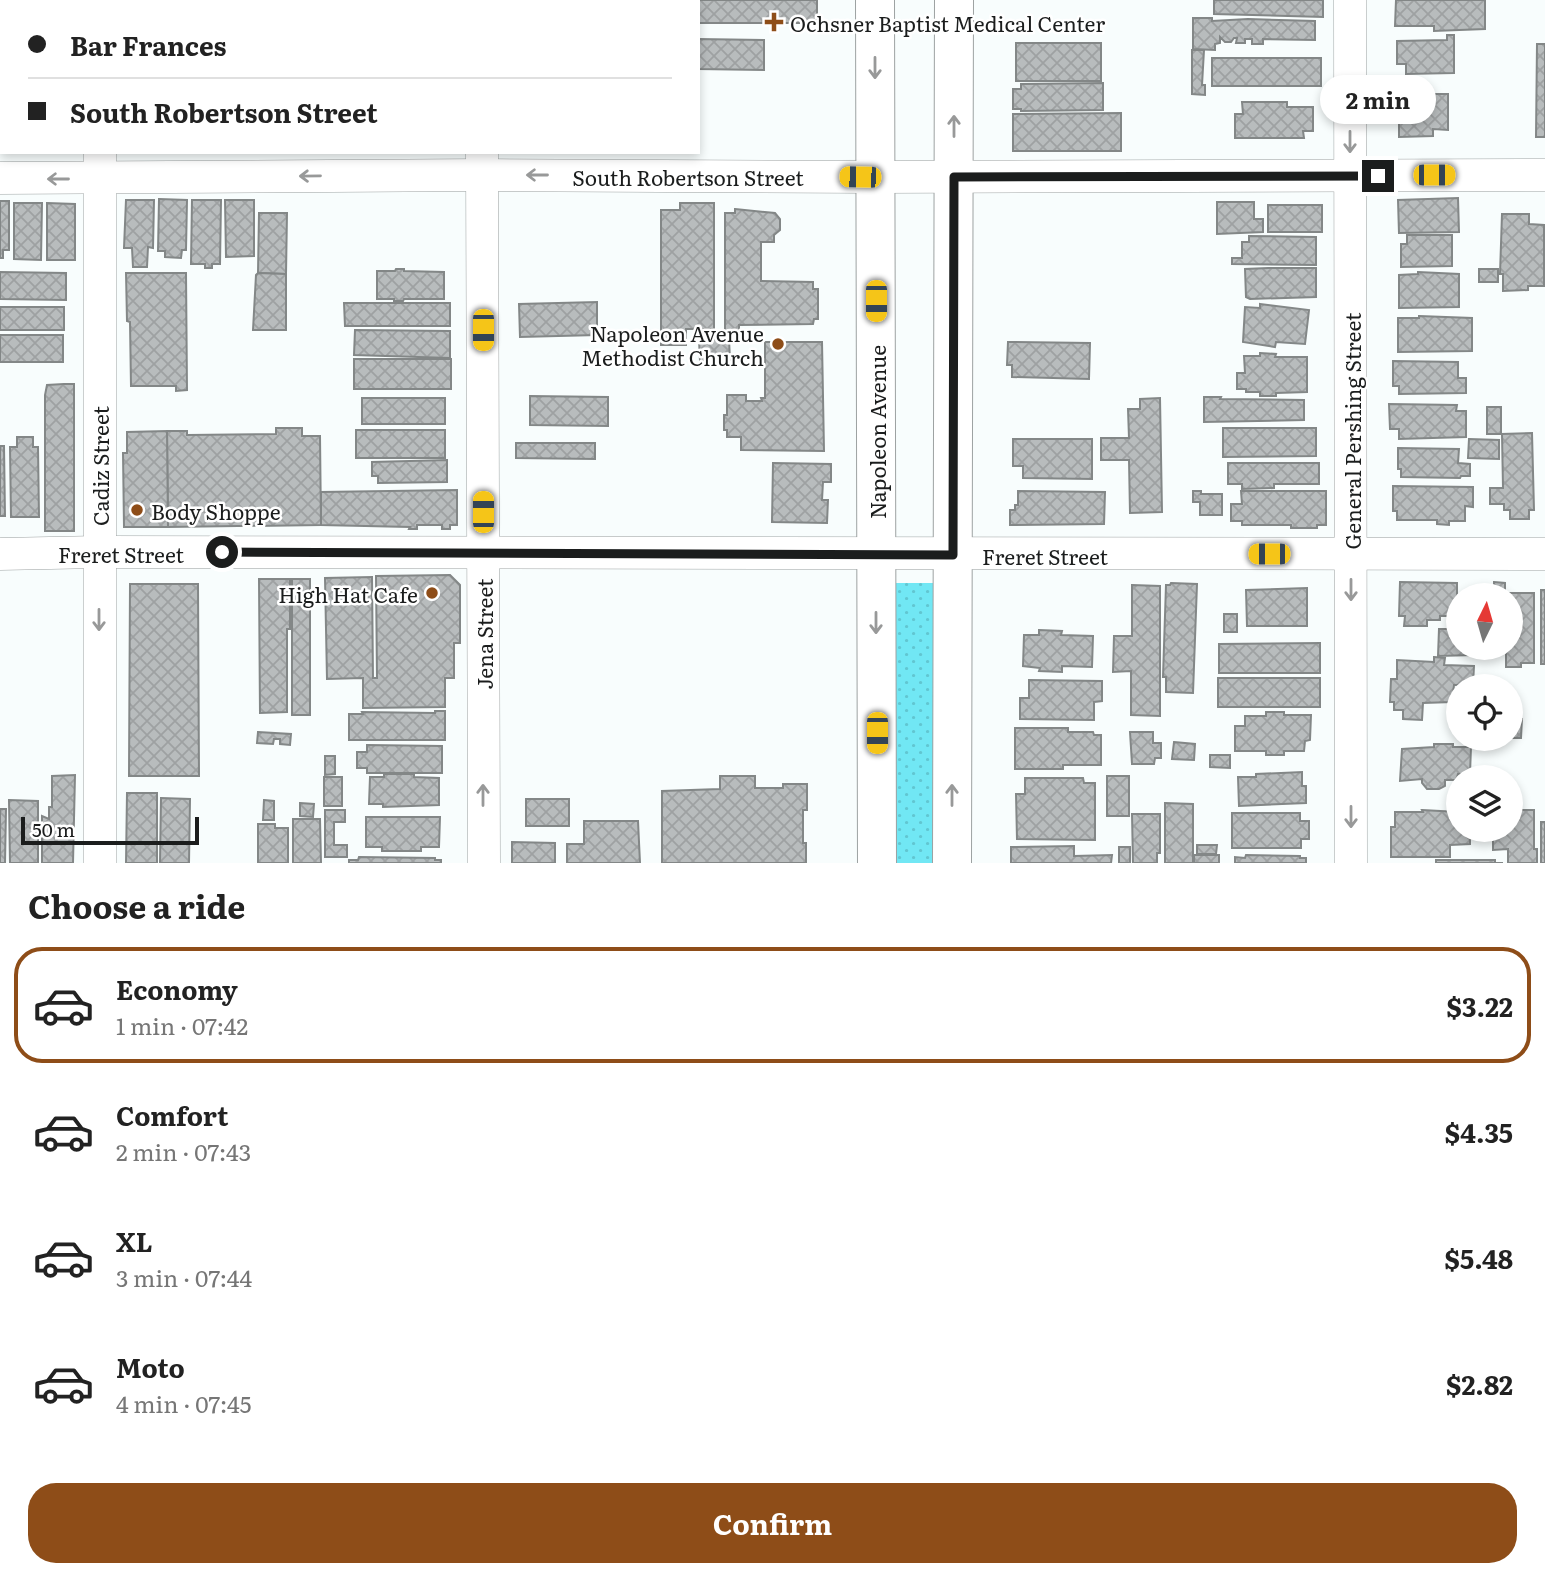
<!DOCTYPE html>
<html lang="en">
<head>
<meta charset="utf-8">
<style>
  body { margin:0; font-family:Literata,serif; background:#f2f2f2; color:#222; height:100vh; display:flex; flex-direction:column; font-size:26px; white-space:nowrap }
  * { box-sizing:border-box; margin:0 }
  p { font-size:23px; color:#767676 }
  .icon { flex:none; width:38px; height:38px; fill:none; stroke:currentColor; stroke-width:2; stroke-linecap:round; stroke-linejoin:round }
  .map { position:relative; height:863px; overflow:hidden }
  .sheet { display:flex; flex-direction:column; background:#fff; flex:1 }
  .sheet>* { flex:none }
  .banner { position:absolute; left:0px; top:0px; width:700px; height:154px; box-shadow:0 4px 10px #0003; display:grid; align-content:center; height:154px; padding:0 28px; background:#fff }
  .needle { width:46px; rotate:5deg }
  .controls { position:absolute; left:1446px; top:583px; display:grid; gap:14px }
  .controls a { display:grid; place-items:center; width:77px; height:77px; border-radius:50%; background:#fff; box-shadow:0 4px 10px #0003; font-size:35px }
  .scale { position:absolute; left:21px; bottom:18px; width:178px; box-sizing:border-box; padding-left:7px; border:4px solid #1b1d1d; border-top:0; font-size:19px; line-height:24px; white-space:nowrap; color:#1b1d1d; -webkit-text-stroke:5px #fff; paint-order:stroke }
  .end { position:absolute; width:32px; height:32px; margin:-16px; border:9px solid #1b1d1d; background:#fff; box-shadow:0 0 0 4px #fff }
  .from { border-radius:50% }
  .bubble { position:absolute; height:49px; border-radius:24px; background:#fff; box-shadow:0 4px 10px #0003; font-size:23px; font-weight:700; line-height:49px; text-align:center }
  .car { position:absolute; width:21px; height:42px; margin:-21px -10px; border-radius:9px; box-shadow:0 0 5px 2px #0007; background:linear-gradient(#f5c518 24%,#345 0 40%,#f5c518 0 76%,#345 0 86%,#f5c518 0) }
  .banner b { display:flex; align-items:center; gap:24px; height:66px; font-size:26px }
  .banner b+b { border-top:2px solid #e0e0e0 }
  .banner i { width:18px; height:18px; background:#222 }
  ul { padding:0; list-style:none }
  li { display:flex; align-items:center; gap:21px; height:116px; margin:0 14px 10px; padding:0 14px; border:4px solid transparent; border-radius:28px }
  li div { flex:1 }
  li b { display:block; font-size:26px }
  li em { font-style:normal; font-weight:700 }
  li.on { border-color:#8e4d18 }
  li>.icon { width:63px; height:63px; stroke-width:1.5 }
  h2 { padding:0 28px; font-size:32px; line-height:84px }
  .cta { display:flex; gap:14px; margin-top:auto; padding:14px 28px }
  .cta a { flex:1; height:80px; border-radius:28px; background:#8e4d18; color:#fff; font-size:28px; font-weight:700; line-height:80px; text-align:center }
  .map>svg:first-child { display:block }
</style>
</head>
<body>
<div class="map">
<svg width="1545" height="863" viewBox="0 0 1545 863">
  <defs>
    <pattern id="grass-dots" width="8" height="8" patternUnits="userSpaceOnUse" patternTransform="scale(1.75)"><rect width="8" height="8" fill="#71e7f4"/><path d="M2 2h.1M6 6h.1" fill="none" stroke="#61c6d1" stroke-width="1.8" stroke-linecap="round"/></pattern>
    <pattern id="building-cross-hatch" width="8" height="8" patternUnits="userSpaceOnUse" patternTransform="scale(1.75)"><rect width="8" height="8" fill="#b8bcbd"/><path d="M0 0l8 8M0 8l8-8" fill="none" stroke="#9ea1a2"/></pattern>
  </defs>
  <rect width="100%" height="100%" fill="#f8fdfd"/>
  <polygon fill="url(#grass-dots)" points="889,583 938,583 938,863 890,863"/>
  <g fill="url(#building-cross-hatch)" stroke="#838787" stroke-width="2">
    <polygon points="639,0 817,0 817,23 698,23 698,2"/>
    <polygon points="1214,0 1323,0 1323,17 1214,14"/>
    <polygon points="1396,0 1485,0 1485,29 1434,31 1434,26 1395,26"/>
    <polygon points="1193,18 1212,18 1212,21 1248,19 1315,21 1315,40 1263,39 1263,44 1252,44 1252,39 1245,39 1245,43 1236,43 1237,38 1234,38 1231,42 1225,42 1220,37 1220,43 1215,44 1215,50 1193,49"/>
    <polygon points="1447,35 1454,35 1454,73 1406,74 1406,64 1397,64 1397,41 1447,40"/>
    <polygon points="698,39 764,40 764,70 698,69"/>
    <rect x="1016" y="43" width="85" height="38"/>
    <polygon points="1537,44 1545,44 1545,137 1536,137"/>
    <polygon points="1192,50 1204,50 1202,85 1205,85 1205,95 1192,94"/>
    <rect x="1212" y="58" width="109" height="28"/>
    <polygon points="1103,83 1103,110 1021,111 1021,109 1013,109 1013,89 1021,89 1021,84"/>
    <polygon points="1422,94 1448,94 1448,130 1433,129 1433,136 1399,137 1399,106 1422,106"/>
    <polygon points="1242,102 1287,102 1287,107 1313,107 1313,131 1303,131 1304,138 1235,138 1235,114 1243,114"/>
    <polygon points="1121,113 1121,151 1013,151 1013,114"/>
    <polygon points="1458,198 1459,232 1399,233 1398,200"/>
    <polygon points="159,199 187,200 186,250 182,250 181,258 165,257 165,251 158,251"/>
    <polygon points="126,200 154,200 153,248 148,247 147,267 133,267 132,248 124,248"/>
    <polygon points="192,200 221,200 220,264 212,264 212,268 205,268 205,264 191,264"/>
    <polygon points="225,200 254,200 254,256 226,257"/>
    <polygon points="0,201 9,201 9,250 3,250 3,258 0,258"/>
    <polygon points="1217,202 1254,202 1254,219 1263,219 1263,232 1217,234"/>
    <polygon points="14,203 42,203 41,260 14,259"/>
    <polygon points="47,203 75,204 75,260 47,260"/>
    <polygon points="680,203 714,203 714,329 686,329 686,345 661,345 661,210 680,210"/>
    <rect x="1268" y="205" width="54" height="27"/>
    <polygon points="735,209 775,213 780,219 780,230 774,235 774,242 761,242 761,281 813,282 813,289 818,289 818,319 814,319 813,324 739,325 739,330 725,330 725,213 735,213"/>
    <polygon points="259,213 287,213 286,274 258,273"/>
    <polygon points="1502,214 1529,214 1529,224 1544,225 1544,286 1528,286 1528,290 1503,291 1503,274 1500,274"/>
    <polygon points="1407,235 1452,235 1452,266 1401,267 1401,244 1407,244"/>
    <polygon points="1249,236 1316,237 1316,265 1232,264 1232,258 1242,258 1242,242 1249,242"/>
    <polygon points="1268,268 1316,268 1316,297 1250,299 1246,297 1245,269"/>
    <polygon points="396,269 404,269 404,271 444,272 444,299 404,299 403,301 394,301 394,299 377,299 377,271 395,271"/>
    <rect x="1479" y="269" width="19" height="13"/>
    <polygon points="0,272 66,273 66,300 0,299"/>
    <polygon points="1418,272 1459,274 1459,307 1399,308 1399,275 1418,274"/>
    <polygon points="126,273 186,273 187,390 176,391 176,386 131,386 130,322 127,321"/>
    <polygon points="258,273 286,274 286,330 253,330 256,275"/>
    <polygon points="597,302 597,335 520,337 519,304"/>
    <polygon points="344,303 450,303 450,326 345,326"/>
    <polygon points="1260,304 1309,310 1305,344 1276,342 1275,347 1243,342 1245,307 1260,308"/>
    <rect x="0" y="307" width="64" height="23"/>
    <polygon points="1419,316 1472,318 1472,351 1398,352 1398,318 1419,318"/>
    <polygon points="355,330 450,331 450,358 354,355"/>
    <rect x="0" y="335" width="63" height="27"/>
    <polygon points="729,339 730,360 700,361 699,340"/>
    <polygon points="765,342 822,342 824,451 741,450 741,437 727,437 727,430 724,430 724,415 727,415 727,395 746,395 746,401 762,401 761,398 765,398"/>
    <polygon points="1008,342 1090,343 1089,379 1012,377 1012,365 1007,365"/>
    <polygon points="1260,353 1276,354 1275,357 1307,357 1307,392 1276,393 1276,396 1260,396 1260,392 1246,392 1246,389 1237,389 1237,373 1245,373 1244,356 1260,356"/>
    <rect x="354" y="359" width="97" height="30"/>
    <polygon points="1393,361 1458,362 1458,378 1466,378 1466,393 1399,394 1399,386 1393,386"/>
    <polygon points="64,384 74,384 74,531 45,531 45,395 47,385"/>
    <polygon points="530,396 608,397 608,426 530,425"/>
    <polygon points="1204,397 1221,397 1220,399 1304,400 1304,420 1204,422"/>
    <rect x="362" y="398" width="83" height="26"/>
    <polygon points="1160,398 1162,512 1130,513 1129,460 1101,460 1101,438 1129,438 1128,409 1140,409 1140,399"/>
    <polygon points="1389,404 1457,405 1456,411 1466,411 1466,437 1399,439 1399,429 1390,429"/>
    <rect x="1487" y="407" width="14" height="27"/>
    <polygon points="276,428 302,428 302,436 320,436 321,525 168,527 167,431 187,431 187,435 276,434"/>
    <polygon points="1223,428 1316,428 1316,456 1223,457"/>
    <rect x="356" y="430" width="89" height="28"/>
    <polygon points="167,431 168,527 124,527 123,453 127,453 127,432"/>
    <polygon points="1532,433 1534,510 1529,510 1529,519 1510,519 1510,510 1504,510 1504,504 1490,504 1490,488 1503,488 1502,434"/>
    <polygon points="17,437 33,437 33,447 38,447 39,517 11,517 10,447 17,447"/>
    <polygon points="1013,439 1092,439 1092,479 1023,478 1023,466 1013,466"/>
    <polygon points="1469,439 1499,440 1499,459 1468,458"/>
    <polygon points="516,443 595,443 595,459 516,458"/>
    <polygon points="0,446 4,446 5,516 0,516"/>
    <polygon points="1398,448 1459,449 1458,463 1470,464 1470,476 1461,476 1460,478 1401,477 1401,469 1398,469"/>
    <polygon points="447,460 447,482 378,483 378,476 372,476 372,462"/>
    <polygon points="773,463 831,464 831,482 823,482 822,500 828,500 827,523 772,522"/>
    <polygon points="1228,463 1319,463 1319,484 1274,484 1274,488 1242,489 1242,484 1228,484"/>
    <polygon points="1393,486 1473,487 1473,507 1465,506 1465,521 1449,521 1449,525 1437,524 1437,520 1397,520 1397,511 1393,511"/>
    <polygon points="457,490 457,525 450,525 450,529 442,529 442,525 417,525 417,529 409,529 410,527 321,525 321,492"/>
    <polygon points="1018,491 1105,492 1104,524 1010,525 1010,510 1015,510 1015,505 1018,505"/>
    <polygon points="1193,491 1201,491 1201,494 1222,494 1222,515 1200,515 1200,502 1193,502"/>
    <polygon points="1241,491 1326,491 1326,525 1317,525 1317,528 1291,528 1291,525 1242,525 1242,521 1231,521 1231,504 1242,504"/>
    <polygon points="450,575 460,585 460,643 454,643 454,678 445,678 445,707 363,708 363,678 327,679 325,578 372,577 373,678 377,678 376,576"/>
    <polygon points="259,579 290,579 290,629 287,629 287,712 260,713"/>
    <rect x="292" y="579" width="18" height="136"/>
    <polygon points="1400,582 1457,583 1457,616 1440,616 1440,620 1427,620 1427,626 1404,626 1405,616 1399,616"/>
    <polygon points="1494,582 1505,583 1505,595 1490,595 1490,587 1494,587"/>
    <polygon points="1171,583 1197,584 1193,693 1166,692 1166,677 1163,677 1166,585 1170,585"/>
    <polygon points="130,584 198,584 199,776 129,776"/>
    <polygon points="1132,585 1160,586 1160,716 1131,715 1131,671 1113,672 1114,636 1132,636"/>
    <polygon points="1307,588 1307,626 1247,626 1246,590"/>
    <rect x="1541" y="590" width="4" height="74"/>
    <polygon points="1507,593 1534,593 1534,663 1521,663 1521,667 1506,667 1506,648 1510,648 1510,595 1507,595"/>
    <rect x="1224" y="614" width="13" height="18"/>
    <polygon points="1439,629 1458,629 1458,648 1474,648 1474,655 1438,656"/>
    <polygon points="1039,630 1062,631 1061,635 1093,636 1092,667 1062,666 1062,672 1039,671 1040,668 1023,666 1024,635 1039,635"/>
    <polygon points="1320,643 1320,673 1219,673 1219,644"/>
    <polygon points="1434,657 1445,658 1444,665 1474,666 1473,685 1454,685 1452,702 1423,703 1422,720 1403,719 1403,710 1394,710 1394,702 1390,702 1391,679 1397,679 1397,660 1434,662"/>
    <rect x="1218" y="678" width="102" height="29"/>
    <polygon points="1029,680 1102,681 1102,701 1094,702 1094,720 1020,719 1020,698 1029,698"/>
    <polygon points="435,711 445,711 445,740 349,740 349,714 363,714 362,712 435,713"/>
    <polygon points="1266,712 1284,712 1284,715 1311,715 1310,740 1305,741 1304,751 1284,751 1284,755 1266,755 1266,751 1235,751 1235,726 1245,726 1245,716 1266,716"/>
    <polygon points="1511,718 1522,719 1521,738 1510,738"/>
    <polygon points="1015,728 1068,728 1068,732 1093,732 1094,735 1101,735 1101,765 1063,765 1063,769 1015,769"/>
    <polygon points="258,732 291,734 290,745 280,744 280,739 274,739 273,744 257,743"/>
    <polygon points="1130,732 1153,732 1153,743 1161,743 1161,758 1155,758 1154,764 1132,764"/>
    <polygon points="1174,742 1195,744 1194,760 1172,759"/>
    <polygon points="1434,744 1453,744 1453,747 1471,747 1470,774 1458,774 1456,780 1445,780 1445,786 1439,789 1427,789 1422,783 1422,779 1400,781 1402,749 1434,747"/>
    <polygon points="367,745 442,746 442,773 367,773 367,768 357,768 357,752 367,752"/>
    <polygon points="1210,755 1230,755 1230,768 1210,767"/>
    <polygon points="325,756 335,756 335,774 325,775"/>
    <polygon points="1302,772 1302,786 1306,786 1306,803 1239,806 1238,777 1256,777 1256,774"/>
    <polygon points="384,774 414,774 414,777 439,778 439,805 383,807 383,804 369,804 370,777 384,777"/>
    <polygon points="75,775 73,863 42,863 42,816 49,819 49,807 52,807 52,776"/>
    <polygon points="720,776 755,776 755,788 783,788 783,784 807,784 807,810 803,810 803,843 806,843 806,863 662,863 662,791 720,789"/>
    <rect x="1107" y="776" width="22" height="40"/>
    <rect x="324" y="777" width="18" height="29"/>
    <polygon points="1025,778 1083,778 1084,783 1095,783 1095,840 1017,839 1016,794 1025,794"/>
    <polygon points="127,793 157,793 157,863 126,863"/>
    <polygon points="161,798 190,799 189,863 160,863"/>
    <rect x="526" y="799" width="43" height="27"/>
    <polygon points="9,800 38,801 38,863 10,863"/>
    <polygon points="264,800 274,801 274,820 263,820"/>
    <polygon points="300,803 314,804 313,817 300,816"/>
    <polygon points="1165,803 1193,804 1193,863 1165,863"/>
    <polygon points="0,809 6,809 5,863 0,863"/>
    <polygon points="325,810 345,810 345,822 334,822 334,845 347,845 347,857 325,857"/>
    <polygon points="1422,810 1458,812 1458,830 1470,830 1470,844 1450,845 1450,857 1391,857 1391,827 1395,827 1395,812 1423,812"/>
    <polygon points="1510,810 1534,810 1534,849 1537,849 1537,863 1508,863 1508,849 1493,850 1493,832 1510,830"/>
    <polygon points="1232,813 1300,813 1300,821 1309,821 1309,839 1301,839 1301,848 1232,848"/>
    <polygon points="1132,814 1160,814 1160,853 1157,853 1157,863 1133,863"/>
    <polygon points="366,817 440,817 439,847 421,847 421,851 382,851 382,847 366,847"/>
    <polygon points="293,819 320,819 321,863 293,863"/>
    <polygon points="584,821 638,821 640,863 567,863 567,844 584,844"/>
    <rect x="1541" y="822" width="4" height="41"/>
    <polygon points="258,824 275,824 275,828 288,828 288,863 258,863"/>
    <polygon points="512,842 555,843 555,863 512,863"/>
    <polygon points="1197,845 1217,845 1216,854 1197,854"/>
    <polygon points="1074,846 1074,856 1112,855 1111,863 1011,863 1011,847"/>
    <rect x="1119" y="847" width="11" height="16"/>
    <rect x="1194" y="855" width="25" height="8"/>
    <polygon points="1246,855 1300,856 1300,858 1306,858 1306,863 1235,863 1235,857 1245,858"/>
    <polygon points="359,857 435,858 435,860 441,860 441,863 349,863 349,860 358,860"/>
    <polygon points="1436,860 1495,860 1495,863 1503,863 1436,863"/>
  </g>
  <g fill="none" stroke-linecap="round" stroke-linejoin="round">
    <defs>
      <g id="minor">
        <polyline points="482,0 482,2"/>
        <polyline points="1350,0 1351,863"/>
        <polyline points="102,2 102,0"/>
        <polyline points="482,152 484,863"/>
        <polyline points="0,178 482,175 875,177 1545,175"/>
        <polyline points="0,554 99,552 1545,554"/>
        <polyline points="100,863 100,152"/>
      </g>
      <g id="major">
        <polyline points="875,0 877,863"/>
        <polyline points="952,863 954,0"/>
      </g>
    </defs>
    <use href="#minor" stroke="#9da2a2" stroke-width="33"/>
    <use href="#major" stroke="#9da2a2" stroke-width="40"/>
    <use href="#minor" stroke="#fff" stroke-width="32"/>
    <use href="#major" stroke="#fff" stroke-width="38"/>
  </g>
  <defs><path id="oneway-shaft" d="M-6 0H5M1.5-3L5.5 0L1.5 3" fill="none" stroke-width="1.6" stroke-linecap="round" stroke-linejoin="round" transform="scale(1.75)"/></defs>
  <g stroke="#989999">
    <use href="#oneway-shaft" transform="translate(875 68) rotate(90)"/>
    <use href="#oneway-shaft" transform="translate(954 126) rotate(-90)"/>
    <use href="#oneway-shaft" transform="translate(1350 142) rotate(90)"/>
    <use href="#oneway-shaft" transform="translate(537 175) rotate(-180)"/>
    <use href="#oneway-shaft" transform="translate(310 176) rotate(179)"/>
    <use href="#oneway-shaft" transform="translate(58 179) rotate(-180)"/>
    <use href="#oneway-shaft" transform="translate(1351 590) rotate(90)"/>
    <use href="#oneway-shaft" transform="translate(99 620) rotate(90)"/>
    <use href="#oneway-shaft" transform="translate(876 623) rotate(90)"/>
    <use href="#oneway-shaft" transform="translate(483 795) rotate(-90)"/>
    <use href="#oneway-shaft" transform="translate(952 795) rotate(-90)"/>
    <use href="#oneway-shaft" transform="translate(1351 817) rotate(90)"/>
  </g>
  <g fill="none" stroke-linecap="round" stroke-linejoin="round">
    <polyline stroke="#1b1d1d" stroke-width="9" points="222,552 953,555 954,177 1378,176"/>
  </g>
  <g fill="#8e4d18" stroke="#fff" stroke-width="2.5">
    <path d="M770.5 11.5h7v7h7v7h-7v7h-7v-7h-7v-7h7z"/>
    <circle cx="778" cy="344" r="7"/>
    <circle cx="137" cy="510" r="7"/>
    <circle cx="432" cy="593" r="7"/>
  </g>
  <g text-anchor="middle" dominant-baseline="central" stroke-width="5" stroke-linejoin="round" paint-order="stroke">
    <g font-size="21" fill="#1b1d1d" stroke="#fff" text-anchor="start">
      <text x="790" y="22">Ochsner Baptist Medical Center</text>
      <text x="764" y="332" text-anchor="end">Napoleon Avenue<tspan x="764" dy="24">Methodist Church</tspan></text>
      <text x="151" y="510">Body Shoppe</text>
      <text x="418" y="593" text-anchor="end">High Hat Cafe</text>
    </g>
    <g font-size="21" fill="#1b1d1d" stroke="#fff">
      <text x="688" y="176">South Robertson Street</text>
      <text transform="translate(1351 431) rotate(-90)">General Pershing Street</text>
      <text transform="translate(876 432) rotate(-90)">Napoleon Avenue</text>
      <text transform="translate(99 466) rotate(-90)">Cadiz Street</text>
      <text x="121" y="553">Freret Street</text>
      <text x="1045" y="555">Freret Street</text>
      <text transform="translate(483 634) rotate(-90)">Jena Street</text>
    </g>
  </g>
</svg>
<div class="controls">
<a><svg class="needle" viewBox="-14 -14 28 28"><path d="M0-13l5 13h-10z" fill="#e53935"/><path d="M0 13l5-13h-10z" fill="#767676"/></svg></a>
<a><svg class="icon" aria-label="locate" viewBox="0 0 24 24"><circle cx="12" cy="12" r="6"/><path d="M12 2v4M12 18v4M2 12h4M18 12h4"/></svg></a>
<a><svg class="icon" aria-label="layers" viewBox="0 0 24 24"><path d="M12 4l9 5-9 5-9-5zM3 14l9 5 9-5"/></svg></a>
</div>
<div class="scale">50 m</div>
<i class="end from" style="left:222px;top:552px"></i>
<i class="end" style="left:1378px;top:176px"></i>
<div class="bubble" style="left:1320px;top:75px;width:116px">2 min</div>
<i class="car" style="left:1434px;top:175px;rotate:90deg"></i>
<i class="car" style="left:860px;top:177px;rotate:271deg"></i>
<i class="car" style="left:876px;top:301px;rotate:180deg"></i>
<i class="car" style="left:483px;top:330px;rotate:180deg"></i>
<i class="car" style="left:483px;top:512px;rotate:0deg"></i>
<i class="car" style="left:1269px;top:554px;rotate:270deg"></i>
<i class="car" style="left:877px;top:733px;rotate:180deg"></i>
<div class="banner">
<b><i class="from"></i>Bar Frances</b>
<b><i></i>South Robertson Street</b>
</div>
</div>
<section class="sheet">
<h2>Choose a ride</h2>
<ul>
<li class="on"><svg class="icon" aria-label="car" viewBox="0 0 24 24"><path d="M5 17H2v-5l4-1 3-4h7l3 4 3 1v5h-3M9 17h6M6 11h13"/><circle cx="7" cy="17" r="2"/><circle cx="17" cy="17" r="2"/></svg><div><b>Economy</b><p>1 min · 07:42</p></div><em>$3.22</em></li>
<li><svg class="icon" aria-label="car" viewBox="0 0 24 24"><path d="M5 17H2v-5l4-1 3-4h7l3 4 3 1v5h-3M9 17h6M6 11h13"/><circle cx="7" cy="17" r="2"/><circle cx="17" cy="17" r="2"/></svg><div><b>Comfort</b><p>2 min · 07:43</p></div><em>$4.35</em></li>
<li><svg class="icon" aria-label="car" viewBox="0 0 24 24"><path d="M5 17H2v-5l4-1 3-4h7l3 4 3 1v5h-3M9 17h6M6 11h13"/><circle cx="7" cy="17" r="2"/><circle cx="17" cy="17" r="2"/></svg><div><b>XL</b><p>3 min · 07:44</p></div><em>$5.48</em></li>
<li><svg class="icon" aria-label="car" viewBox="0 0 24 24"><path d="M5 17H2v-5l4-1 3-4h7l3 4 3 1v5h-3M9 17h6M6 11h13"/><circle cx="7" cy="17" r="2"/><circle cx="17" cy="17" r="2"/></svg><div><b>Moto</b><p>4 min · 07:45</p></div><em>$2.82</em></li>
</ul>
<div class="cta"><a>Confirm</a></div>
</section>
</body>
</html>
